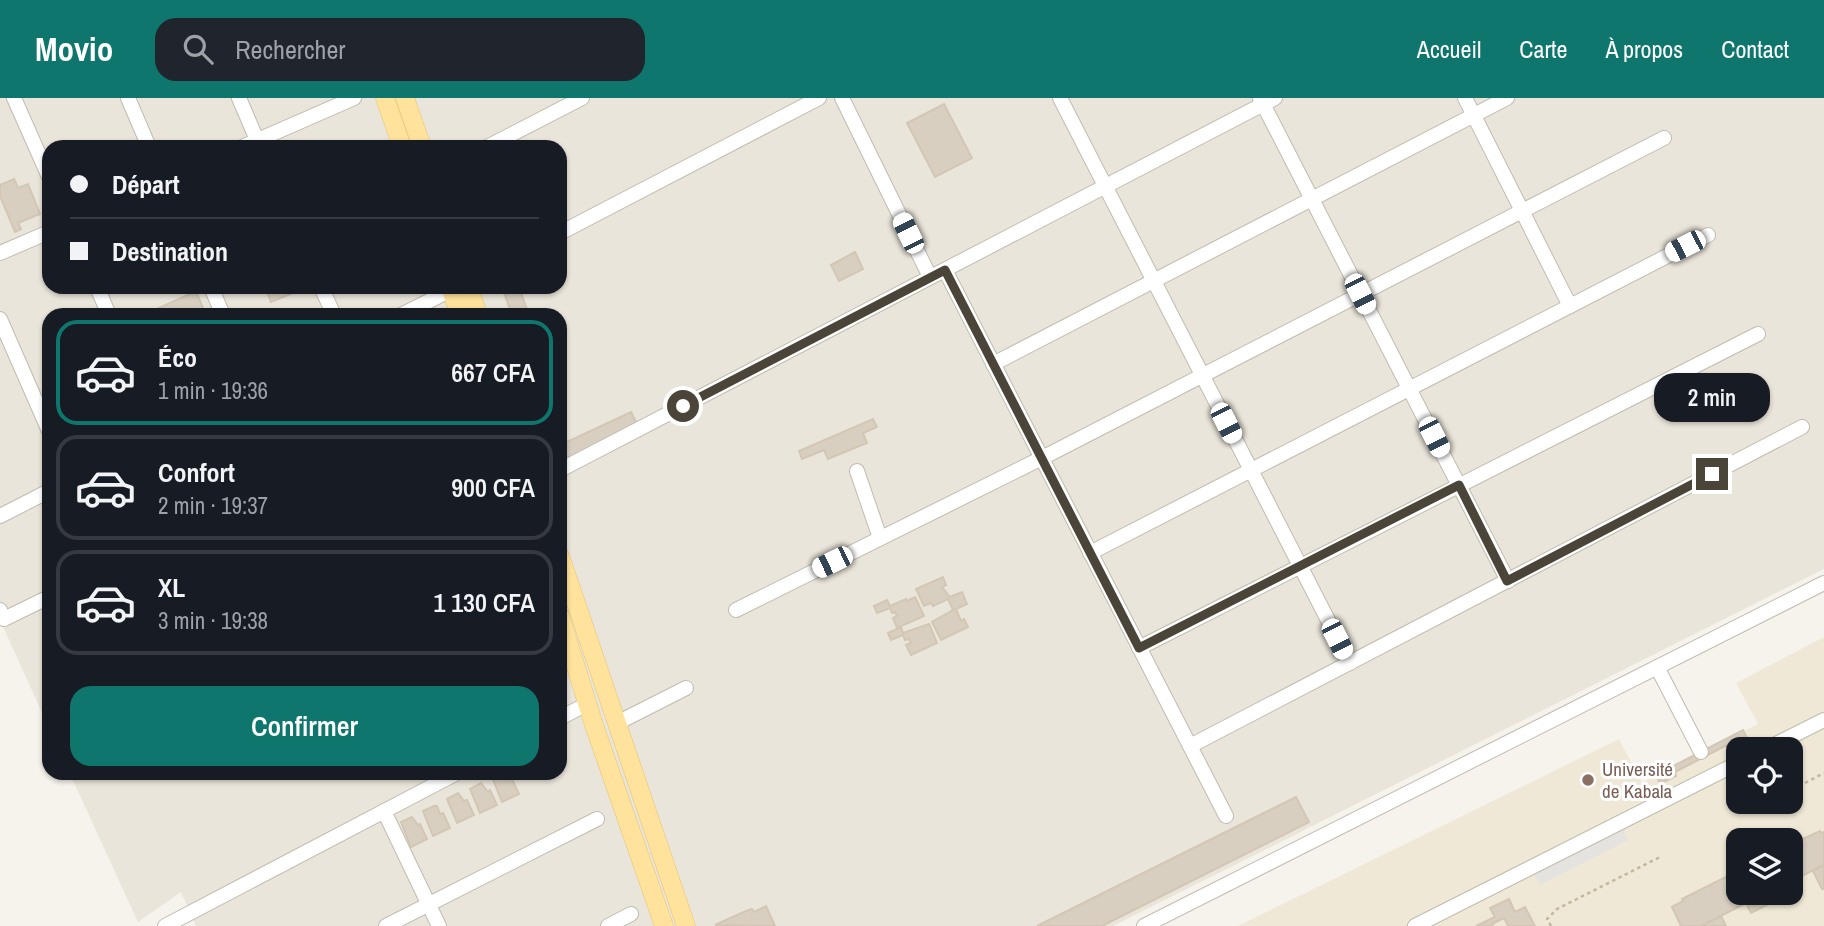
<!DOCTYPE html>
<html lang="fr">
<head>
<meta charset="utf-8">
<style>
  body { margin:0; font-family:"Archivo Narrow",sans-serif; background:#20242c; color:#f1f3f6; height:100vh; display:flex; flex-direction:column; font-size:26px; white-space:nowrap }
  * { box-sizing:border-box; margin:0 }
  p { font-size:23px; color:#9ea1a6 }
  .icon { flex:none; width:38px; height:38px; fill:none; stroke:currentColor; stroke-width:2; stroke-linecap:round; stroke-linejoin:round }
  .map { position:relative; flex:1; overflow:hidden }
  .side { position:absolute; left:42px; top:210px; width:525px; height:472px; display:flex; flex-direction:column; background:#171b24; border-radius:21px; box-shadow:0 2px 5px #0004 }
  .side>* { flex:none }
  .banner { position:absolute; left:42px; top:42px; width:525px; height:154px; border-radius:21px; box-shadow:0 2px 5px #0004; display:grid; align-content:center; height:154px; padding:0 28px; background:#171b24 }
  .controls { position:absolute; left:1726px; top:639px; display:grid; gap:14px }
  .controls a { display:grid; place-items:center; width:77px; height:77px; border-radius:14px; background:#171b24; box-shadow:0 2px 5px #0004; font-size:35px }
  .end { position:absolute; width:32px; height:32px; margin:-16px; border:9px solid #4b4439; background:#fff; box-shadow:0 0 0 4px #fff }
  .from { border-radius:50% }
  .bubble { position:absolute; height:49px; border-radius:21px; background:#171b24; box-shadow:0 2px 5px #0004; font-size:23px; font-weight:600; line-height:49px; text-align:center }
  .car { position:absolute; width:21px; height:42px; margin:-21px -10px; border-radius:9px; box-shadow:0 0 5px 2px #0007; background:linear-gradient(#fff 24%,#345 0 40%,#fff 0 76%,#345 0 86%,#fff 0) }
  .banner b { display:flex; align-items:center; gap:24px; height:66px; font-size:26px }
  .banner b+b { border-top:2px solid #363941 }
  .banner i { width:18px; height:18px; background:#f1f3f6 }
  ul { padding:12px 0 0; list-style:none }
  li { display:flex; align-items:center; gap:21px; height:105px; margin:0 14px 10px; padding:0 14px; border:4px solid #363941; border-radius:21px }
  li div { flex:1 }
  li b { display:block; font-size:26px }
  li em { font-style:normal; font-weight:600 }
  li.active { border-color:#0f766e }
  li>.icon { width:63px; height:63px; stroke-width:1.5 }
  .cta { display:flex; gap:14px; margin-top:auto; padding:14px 28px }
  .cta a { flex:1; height:80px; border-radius:21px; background:#0f766e; color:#fff; font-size:28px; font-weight:600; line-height:80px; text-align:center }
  header { display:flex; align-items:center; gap:42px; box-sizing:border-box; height:98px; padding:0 35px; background:#0f766e; color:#fff }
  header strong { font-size:33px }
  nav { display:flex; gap:38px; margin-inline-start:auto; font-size:24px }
  .search { width:490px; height:63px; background:#20242c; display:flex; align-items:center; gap:18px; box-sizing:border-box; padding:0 24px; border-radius:21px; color:#9ea1a6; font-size:26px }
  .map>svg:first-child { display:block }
</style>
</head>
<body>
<header>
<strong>Movio</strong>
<div class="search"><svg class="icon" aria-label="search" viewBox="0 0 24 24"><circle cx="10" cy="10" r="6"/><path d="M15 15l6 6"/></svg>Rechercher</div>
<nav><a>Accueil</a><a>Carte</a><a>À propos</a><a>Contact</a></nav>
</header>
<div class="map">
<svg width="1824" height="828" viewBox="0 0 1824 828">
  <rect width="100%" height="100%" fill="#f6f3ec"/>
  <path fill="#eae5da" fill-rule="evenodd" d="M0,0H1824V471L1113,828H196L181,794L138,824L70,676H560V217H49V630L0,522ZM49,49H560V189H49Z"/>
  <path fill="#efe8d6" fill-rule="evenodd" d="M1824,539V828H1238L1619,641L1642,685L1758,626L1736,585ZM1738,651H1790V704H1738ZM1738,742H1790V794H1738Z"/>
  <polygon fill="#e5e3e0" points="1623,731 1628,742 1540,787 1534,776"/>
  <g fill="#d8cfc1" stroke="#d3c7b4" stroke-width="2">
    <polygon points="944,6 972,60 935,79 907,25"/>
    <polygon points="14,81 18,90 28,86 40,116 18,125 21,131 15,134 0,98 0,87"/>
    <polygon points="855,154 863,171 839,183 831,167"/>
    <polygon points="271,189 296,189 298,193 271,204 266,191"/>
    <polygon points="502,189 519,189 529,217 512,217"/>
    <polygon points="196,193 205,215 200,217 163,217 159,210"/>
    <polygon points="631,314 637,326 560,366 560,325 567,344"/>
    <polygon points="873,321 877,329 863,335 867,345 828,361 824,352 802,361 799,353"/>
    <polygon points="943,479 946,487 942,489 950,499 962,494 967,506 956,511 961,523 964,521 968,529 941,542 932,524 953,512 948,501 933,508 931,505 924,508 916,491"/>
    <polygon points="915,499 924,518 897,530 893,520 897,518 895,514 892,515 890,510 877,515 874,508 887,502 890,508 906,501 907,503"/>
    <polygon points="929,526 937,545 911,557 906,547 911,545 909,541 905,542 903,537 891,542 888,535 901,529 903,535"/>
    <polygon points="1743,632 1748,642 1729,652 1727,647 1675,674 1676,678 1660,686 1656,677"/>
    <polygon points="500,676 506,676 509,682 512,681 519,696 502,704 492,679"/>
    <polygon points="481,685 488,694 490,692 497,707 480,715 470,691"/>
    <polygon points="458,695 464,703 467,702 474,717 457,725 447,701"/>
    <polygon points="1296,699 1309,724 1102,828 1037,828"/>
    <polygon points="434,708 437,708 440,716 443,715 450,730 433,738 423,713"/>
    <polygon points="412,719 418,727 420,726 427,741 411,749 401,724"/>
    <polygon points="1820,733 1821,735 1824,734 1824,767 1790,784 1790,747"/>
    <polygon points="1738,763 1738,794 1789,796 1751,815 1746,805 1701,828 1681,828 1672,809 1683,803 1682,801 1732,776 1728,768"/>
    <polygon points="1824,767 1824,791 1822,791 1813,773"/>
    <polygon points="1509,801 1515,814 1525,809 1535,828 1508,828 1504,820 1492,826 1493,828 1476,828 1495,819 1490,810"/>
    <polygon points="766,808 775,828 715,827 746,813 752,811 754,814"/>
    <polygon points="1721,818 1726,828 1701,828"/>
  </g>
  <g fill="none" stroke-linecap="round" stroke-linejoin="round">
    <defs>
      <g id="minor">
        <polyline points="14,0 49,79"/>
        <polyline points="128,0 149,49"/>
        <polyline points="239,0 260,49"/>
        <polyline points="842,0 930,179"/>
        <polyline points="1060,0 1350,565"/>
        <polyline points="1260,0 1508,483"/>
        <polyline points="1465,0 1570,208"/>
        <polyline points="242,49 354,0"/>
        <polyline points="487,49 582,0"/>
        <polyline points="560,135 819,0"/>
        <polyline points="0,155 49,134"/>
        <polyline points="945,172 1226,718"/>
        <polyline points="97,189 109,217"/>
        <polyline points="211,189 223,217"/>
        <polyline points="321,189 334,217"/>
        <polyline points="401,217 451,192"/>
        <polyline points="0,221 49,333"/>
        <polyline points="993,266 1507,0"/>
        <polyline points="560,372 1275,0"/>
        <polyline points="857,373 880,440"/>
        <polyline points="0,418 49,393"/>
        <polyline points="1090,455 1708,137"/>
        <polyline points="0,512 4,521 49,499"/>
        <polyline points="736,512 1042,360 1664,40"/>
        <polyline points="1139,550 1758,236"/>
        <polyline points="1657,569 1701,654"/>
        <polyline points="560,620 587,606"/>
        <polyline points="617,625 686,590"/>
        <polyline points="1190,648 1802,329"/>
        <polyline points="1766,651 1824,622"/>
        <polyline points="384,713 439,828"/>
        <polyline points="165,828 455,676"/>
        <polyline points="386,828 597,721"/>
        <polyline points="608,828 631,816"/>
        <polyline points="1144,828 1824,485"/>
        <polyline points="1415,828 1738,665"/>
      </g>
      <g id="major">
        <polyline points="385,0 402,49"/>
        <polyline points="405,0 422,49"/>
        <polyline points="450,189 460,217"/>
        <polyline points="469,189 478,217"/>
        <polyline points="560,458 686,828"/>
        <polyline points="560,518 594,627 664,828"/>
      </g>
    </defs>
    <use href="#minor" stroke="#c2bbae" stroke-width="16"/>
    <use href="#major" stroke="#e6c16a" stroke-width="19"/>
    <g stroke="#c4b79f" stroke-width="2.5" stroke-dasharray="3.5 3.5" stroke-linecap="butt">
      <polyline points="1805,685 1824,675"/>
      <polyline points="1551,828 1547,821 1557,811 1662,758"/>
    </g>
    <use href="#minor" stroke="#fff" stroke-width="14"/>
    <use href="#major" stroke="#ffe39c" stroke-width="18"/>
  </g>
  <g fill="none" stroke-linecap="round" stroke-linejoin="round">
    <polyline stroke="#4b4439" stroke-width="9" points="683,308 945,172 1139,550 1459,387 1507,483 1712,376"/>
  </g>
  <circle fill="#8d6e63" stroke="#fff" stroke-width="2.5" cx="1588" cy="682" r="7"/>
  <g text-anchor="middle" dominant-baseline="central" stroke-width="6" stroke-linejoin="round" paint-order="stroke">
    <g font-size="19" fill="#785e54" stroke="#fff" text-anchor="start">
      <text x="1602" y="671">Université<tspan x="1602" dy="22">de Kabala</tspan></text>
    </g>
  </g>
</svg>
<div class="controls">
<a><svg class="icon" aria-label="locate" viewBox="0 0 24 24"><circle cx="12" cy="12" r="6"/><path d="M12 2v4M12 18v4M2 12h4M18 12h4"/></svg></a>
<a><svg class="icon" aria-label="layers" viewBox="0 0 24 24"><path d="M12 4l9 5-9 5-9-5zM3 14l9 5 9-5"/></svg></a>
</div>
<i class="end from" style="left:683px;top:308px"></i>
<i class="end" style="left:1712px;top:376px"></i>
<div class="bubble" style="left:1654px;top:275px;width:116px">2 min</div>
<i class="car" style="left:908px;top:135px;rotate:334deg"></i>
<i class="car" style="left:1685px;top:148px;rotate:243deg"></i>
<i class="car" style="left:1360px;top:196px;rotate:153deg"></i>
<i class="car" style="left:1226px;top:325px;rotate:153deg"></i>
<i class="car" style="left:1434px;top:339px;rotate:153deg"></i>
<i class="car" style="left:832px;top:464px;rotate:244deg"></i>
<i class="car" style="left:1337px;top:541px;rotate:153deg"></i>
<div class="banner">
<b><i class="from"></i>Départ</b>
<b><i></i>Destination</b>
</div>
<section class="side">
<ul>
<li class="active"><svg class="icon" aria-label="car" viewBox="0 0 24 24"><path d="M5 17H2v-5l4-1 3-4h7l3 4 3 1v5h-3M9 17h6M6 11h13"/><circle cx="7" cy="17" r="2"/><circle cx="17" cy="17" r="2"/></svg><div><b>Éco</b><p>1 min · 19:36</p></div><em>667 CFA</em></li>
<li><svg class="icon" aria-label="car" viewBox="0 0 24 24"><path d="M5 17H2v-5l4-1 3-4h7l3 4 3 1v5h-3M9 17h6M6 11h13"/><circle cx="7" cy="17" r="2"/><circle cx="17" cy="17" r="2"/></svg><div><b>Confort</b><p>2 min · 19:37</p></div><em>900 CFA</em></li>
<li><svg class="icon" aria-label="car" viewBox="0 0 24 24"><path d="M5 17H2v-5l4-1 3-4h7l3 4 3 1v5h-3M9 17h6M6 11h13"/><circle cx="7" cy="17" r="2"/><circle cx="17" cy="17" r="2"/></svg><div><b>XL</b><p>3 min · 19:38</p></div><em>1 130 CFA</em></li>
</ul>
<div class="cta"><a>Confirmer</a></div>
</section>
</div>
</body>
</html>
